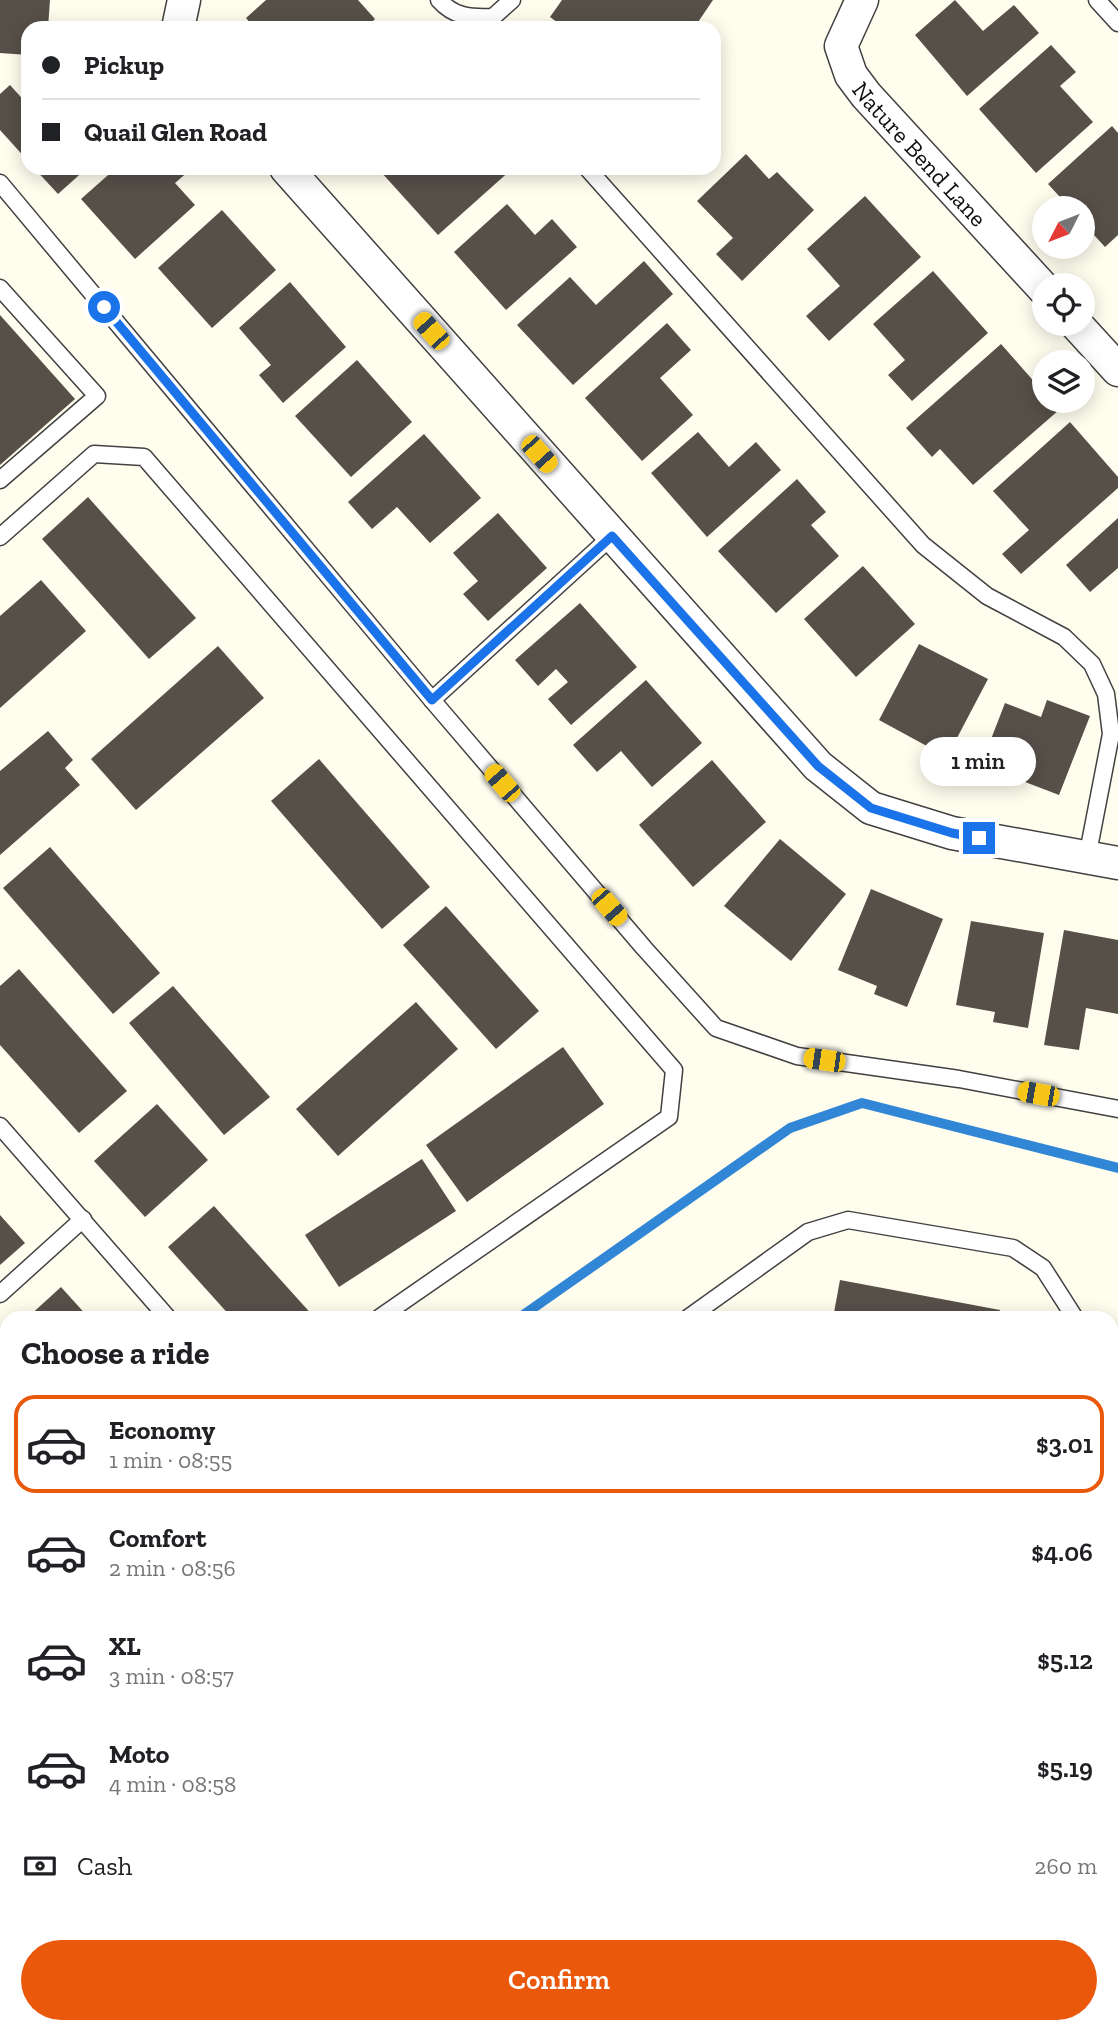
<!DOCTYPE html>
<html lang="en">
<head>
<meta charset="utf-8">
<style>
  body { margin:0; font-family:"Zilla Slab",serif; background:#f2f2f2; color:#202124; height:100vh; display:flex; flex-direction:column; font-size:26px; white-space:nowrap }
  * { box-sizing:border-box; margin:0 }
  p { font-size:23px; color:#757577 }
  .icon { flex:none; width:38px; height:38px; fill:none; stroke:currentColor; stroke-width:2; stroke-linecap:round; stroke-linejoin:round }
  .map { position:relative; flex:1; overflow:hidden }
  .details { position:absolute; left:0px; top:1311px; width:1118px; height:723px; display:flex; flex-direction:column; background:#fff; border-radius:21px 21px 0 0; box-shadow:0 4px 18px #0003 }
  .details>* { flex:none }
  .top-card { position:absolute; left:21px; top:21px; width:700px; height:154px; border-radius:21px; box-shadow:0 4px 18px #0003; display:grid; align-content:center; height:154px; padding:0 21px; background:#fff }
  .needle { width:46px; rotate:228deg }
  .tools { position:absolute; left:1032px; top:196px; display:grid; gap:14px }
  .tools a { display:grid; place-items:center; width:63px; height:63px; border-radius:50%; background:#fff; box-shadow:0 4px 18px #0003; font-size:35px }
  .end { position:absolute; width:32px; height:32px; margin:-16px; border:9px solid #1a73e8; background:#fff; box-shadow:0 0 0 4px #fff }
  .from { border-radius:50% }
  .bubble { position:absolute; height:49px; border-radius:24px; background:#fff; box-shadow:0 4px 18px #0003; font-size:23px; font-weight:600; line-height:49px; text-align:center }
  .car { position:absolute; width:21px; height:42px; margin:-21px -10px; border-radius:9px; box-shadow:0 0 5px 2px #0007; background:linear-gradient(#f5c518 24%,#345 0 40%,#f5c518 0 76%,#345 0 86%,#f5c518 0) }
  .top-card b { display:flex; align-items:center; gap:24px; height:66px; font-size:26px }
  .top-card b+b { border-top:2px solid #e0e0e0 }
  .top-card i { width:18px; height:18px; background:#202124 }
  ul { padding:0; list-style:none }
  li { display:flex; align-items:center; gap:21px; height:98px; margin:0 14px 10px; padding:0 7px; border:4px solid transparent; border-radius:21px }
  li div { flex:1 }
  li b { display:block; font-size:26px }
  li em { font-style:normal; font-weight:600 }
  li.current { border-color:#ea580c }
  li>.icon { width:63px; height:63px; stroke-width:1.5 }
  h2 { padding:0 21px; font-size:32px; line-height:84px }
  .pay { display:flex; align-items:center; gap:18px; height:77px; padding:0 21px; font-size:26px }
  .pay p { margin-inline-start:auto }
  .button { display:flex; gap:14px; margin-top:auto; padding:14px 21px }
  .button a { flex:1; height:80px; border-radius:42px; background:#ea580c; color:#fff; font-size:28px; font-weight:600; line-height:80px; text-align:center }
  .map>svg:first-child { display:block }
</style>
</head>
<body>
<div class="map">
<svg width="1118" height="2033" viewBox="0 0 1118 2033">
  <rect width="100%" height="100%" fill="#fffdee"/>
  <polygon fill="#cdecb5" points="7,1737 7,2026 396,2026 402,2033 0,2033 0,1740"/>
  <polygon fill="#afde93" points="0,1588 7,1595 7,1737 0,1740"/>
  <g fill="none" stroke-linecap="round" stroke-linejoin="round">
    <g stroke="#3187d6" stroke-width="10">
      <polyline points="519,1318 790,1128 862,1103 1118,1168"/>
      <polyline points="0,1670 7,1666"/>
    </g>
  </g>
  <g fill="#575049">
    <polygon points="0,0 50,0 48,28 28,28 28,55 0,53"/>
    <polygon points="266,0 358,0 375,19 366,28 254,28 246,18"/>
    <polygon points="562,0 713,0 694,28 654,28 647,23 644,28 629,28 620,22 616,28 565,28 550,17"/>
    <polygon points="955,0 983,31 1014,5 1039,33 967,96 915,35"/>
    <polygon points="1051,45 1076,72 1060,86 1093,122 1036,173 979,109"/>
    <polygon points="10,85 28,105 28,161 0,130 0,94"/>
    <polygon points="1112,126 1118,133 1118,235 1105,247 1083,223 1083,208 1070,208 1048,184"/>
    <polygon points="746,154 769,179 777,172 814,210 742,281 716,254 733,238 697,201"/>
    <polygon points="34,168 87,168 58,194"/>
    <polygon points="116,168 188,168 190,170 175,183 195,205 135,259 81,199"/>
    <polygon points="386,168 513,168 438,235 381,172"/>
    <polygon points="865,196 921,257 829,341 806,316 840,286 807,249"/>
    <polygon points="507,204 535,235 552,219 577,247 506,310 454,252"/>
    <polygon points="222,210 276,270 212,328 158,268"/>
    <polygon points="644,261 673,294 573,385 517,325 570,277 596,305"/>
    <polygon points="933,271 988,333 912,401 888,375 905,360 873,324"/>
    <polygon points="290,282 346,347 283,403 259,375 271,365 239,328"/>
    <polygon points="0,315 75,399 0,465"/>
    <polygon points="667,323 691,350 660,378 693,415 642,461 585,398"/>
    <polygon points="1001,344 1045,394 1045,401 1051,401 1059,410 973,485 940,449 932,457 906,428"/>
    <polygon points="357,360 412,422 351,477 295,416"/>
    <polygon points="1070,422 1118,477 1118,488 1021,574 1002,554 1029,530 993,491"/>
    <polygon points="698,432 729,467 756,442 781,470 707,537 651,473"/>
    <polygon points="424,434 481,498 430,543 397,507 372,529 348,502"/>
    <polygon points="797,479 826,512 811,525 839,556 776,613 718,551"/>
    <polygon points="88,497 196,618 149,659 42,539"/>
    <polygon points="498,513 547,568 488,621 463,594 478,581 453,553"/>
    <polygon points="1118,518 1118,568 1090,592 1066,565"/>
    <polygon points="863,566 915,624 856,677 804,619"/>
    <polygon points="41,580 86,631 0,708 0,616"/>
    <polygon points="580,603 637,667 571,725 548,699 568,682 556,669 538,686 515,660"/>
    <polygon points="919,644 988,679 947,757 879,720"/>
    <polygon points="218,646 264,698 136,810 91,759"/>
    <polygon points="646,680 702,743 652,787 621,751 597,772 573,745"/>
    <polygon points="1047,700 1090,716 1059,795 981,765 1005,703 1041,717"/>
    <polygon points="48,731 73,760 65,768 80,785 0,855 0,771"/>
    <polygon points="319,759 430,887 382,929 271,801"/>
    <polygon points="712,760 766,822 693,887 639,825"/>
    <polygon points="780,839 846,894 791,961 724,906"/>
    <polygon points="50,847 160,973 113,1014 3,888"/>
    <polygon points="871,889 943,919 907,1007 874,994 877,986 838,970"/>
    <polygon points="446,906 539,1011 496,1049 403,945"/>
    <polygon points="971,921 1044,933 1028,1028 993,1022 995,1012 956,1005"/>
    <polygon points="1064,930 1118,940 1118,1014 1086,1008 1079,1050 1044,1045"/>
    <polygon points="19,969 127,1091 79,1133 0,1045 0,986"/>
    <polygon points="173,986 270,1097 224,1135 129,1023"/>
    <polygon points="416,1002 458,1049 338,1156 296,1109"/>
    <polygon points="563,1047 604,1104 467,1202 426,1145"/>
    <polygon points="157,1104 208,1160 145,1217 94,1161"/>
    <polygon points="422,1159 456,1211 339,1287 305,1235"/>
    <polygon points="214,1206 315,1318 232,1318 168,1247"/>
    <polygon points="0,1215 25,1243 0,1265"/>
    <polygon points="840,1280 1000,1310 999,1318 833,1318"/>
    <polygon points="61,1287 89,1318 27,1318"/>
    <polygon points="1111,1631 1118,1635 1118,1728 1111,1724"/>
    <polygon points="1118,1756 1118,1830 1111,1823 1111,1762"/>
    <polygon points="658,2026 742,2026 735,2033 651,2033"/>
    <polygon points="940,2026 997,2026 1003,2033 946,2033"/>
  </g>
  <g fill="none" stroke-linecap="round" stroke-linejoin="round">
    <defs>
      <g id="lane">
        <path d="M439,0C454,17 471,18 493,17"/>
        <polyline points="1097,0 1118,23"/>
        <polyline points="490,27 493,17 512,0"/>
        <polyline points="587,168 923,545 987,596 1064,637 1092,664 1106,694 1111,734 1087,858"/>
        <polyline points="0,183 432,700 644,948 716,1028 797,1056 959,1079 1118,1109"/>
        <polyline points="0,288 97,396 0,480"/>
        <polyline points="0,537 94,454 144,457 674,1070 669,1117 379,1318"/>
        <polyline points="432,700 612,536"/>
        <polyline points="0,1126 168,1318"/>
        <polyline points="0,1294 83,1219"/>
        <polyline points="688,1318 808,1232 848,1220 1013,1248 1043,1268 1075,1318"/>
        <polyline points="1111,1522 1118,1516"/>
        <polyline points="1111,1870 1118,1878"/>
        <polyline points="1111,1974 1118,1982"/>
        <polyline points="648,2026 653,2033"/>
        <polyline points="785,2026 791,2033"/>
        <polyline points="907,2026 913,2033"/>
        <polyline points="1022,2026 1028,2033"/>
        <polyline points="839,2033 847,2026"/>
      </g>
      <g id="street">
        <path id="s1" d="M862,0L841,46L851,75L866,95L1045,290"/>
        <polyline points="178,28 184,0"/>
        <polyline points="286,168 818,766 871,808 952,833 1118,863"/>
        <polyline points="1076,324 1118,370"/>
      </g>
      <g id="secondary">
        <polyline points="1111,1371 1118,1367"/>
        <polyline points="1111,1468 1118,1462"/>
        <polyline points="0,1477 7,1485"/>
        <polyline points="488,2026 494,2033"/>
        <polyline points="327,2033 334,2026"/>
        <polyline points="451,2033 458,2026"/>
        <polyline points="561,2033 561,2026"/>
      </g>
    </defs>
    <use href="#lane" stroke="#414141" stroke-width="19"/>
    <use href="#street" stroke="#414141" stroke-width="35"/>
    <use href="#secondary" stroke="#303030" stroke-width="42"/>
    <use href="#lane" stroke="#fff" stroke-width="16"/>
    <use href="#street" stroke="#fff" stroke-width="32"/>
    <use href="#secondary" stroke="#fffda9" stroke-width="38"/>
  </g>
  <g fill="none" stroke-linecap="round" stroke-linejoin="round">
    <polyline stroke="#1a73e8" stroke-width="9" points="104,307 432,700 612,536 818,766 871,808 952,833 979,838"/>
  </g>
  <g text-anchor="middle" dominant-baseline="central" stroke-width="7" stroke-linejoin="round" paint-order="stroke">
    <g font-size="24" fill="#0e0e0e" stroke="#fff">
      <text stroke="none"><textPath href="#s1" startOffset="186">Nature Bend Lane</textPath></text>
    </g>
  </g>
</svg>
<div class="tools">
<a><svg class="needle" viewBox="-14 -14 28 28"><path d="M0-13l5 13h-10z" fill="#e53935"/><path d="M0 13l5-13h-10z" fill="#757577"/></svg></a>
<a><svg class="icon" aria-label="locate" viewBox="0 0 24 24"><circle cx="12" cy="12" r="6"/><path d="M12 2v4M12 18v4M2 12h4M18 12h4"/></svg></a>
<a><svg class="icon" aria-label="layers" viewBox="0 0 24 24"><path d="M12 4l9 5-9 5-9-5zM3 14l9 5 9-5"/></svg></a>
</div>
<i class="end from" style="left:104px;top:307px"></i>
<i class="end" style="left:979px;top:838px"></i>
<div class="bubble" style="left:920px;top:737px;width:116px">1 min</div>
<i class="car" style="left:431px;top:331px;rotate:318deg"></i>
<i class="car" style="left:539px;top:454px;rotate:138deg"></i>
<i class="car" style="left:502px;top:783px;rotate:319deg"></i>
<i class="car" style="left:609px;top:907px;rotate:139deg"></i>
<i class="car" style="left:824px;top:1060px;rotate:278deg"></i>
<i class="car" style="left:1038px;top:1094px;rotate:280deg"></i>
<div class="top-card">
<b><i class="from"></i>Pickup</b>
<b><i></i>Quail Glen Road</b>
</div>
<section class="details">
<h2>Choose a ride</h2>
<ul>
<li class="current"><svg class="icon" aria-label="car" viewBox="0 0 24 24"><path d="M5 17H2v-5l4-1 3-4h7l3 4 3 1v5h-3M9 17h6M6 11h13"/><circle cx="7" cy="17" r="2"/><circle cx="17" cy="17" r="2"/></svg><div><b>Economy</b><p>1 min · 08:55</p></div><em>$3.01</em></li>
<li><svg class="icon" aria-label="car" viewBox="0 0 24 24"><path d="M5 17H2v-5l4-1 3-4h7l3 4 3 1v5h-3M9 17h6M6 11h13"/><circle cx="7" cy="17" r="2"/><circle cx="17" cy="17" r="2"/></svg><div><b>Comfort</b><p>2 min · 08:56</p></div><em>$4.06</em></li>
<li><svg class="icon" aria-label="car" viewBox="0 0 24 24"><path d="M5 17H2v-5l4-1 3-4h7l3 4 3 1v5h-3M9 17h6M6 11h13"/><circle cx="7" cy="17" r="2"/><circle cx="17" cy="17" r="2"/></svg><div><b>XL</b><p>3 min · 08:57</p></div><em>$5.12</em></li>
<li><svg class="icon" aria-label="car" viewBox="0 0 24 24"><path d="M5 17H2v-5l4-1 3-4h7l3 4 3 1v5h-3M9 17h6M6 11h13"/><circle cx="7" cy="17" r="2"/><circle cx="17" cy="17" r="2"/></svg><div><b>Moto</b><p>4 min · 08:58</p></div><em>$5.19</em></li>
</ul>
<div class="pay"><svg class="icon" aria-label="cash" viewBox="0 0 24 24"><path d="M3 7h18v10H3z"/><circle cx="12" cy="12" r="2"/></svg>Cash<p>260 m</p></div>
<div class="button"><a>Confirm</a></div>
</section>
</div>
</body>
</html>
